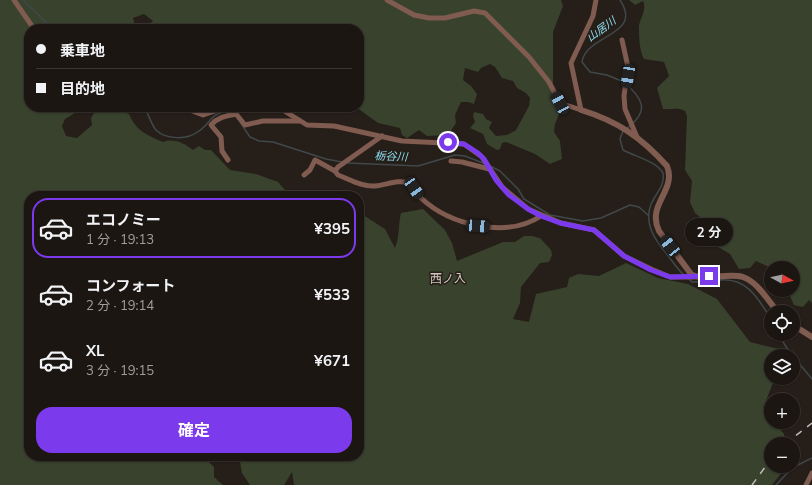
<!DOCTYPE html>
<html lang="ja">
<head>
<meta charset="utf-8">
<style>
  body { margin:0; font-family:Mulish,"Noto Sans JP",sans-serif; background:#251f1b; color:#f1f3f6; height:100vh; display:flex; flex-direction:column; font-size:15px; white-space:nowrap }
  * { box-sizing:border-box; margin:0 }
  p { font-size:13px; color:#a09f9f }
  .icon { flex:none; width:22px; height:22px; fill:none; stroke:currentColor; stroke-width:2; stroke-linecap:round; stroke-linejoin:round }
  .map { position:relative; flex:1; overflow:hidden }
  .drawer { position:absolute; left:24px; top:191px; width:340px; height:270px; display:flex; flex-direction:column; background:#1c1612; border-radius:16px; box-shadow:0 1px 3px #0004,0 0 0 1px #3a3532 }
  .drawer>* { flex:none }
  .banner { position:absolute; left:24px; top:24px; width:340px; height:88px; border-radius:16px; box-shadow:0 1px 3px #0004,0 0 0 1px #3a3532; display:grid; align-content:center; height:88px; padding:0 12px; background:#1c1612 }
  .needle { width:26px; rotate:98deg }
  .fabs { position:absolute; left:764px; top:261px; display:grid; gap:8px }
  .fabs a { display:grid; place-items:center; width:36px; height:36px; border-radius:50%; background:#1c1612; box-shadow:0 1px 3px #0004,0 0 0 1px #3a3532; font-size:20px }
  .end { position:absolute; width:18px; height:18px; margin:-9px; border:5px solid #7c3aed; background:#fff; box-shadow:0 0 0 2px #fff }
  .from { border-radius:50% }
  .bubble { position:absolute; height:28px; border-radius:14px; background:#1c1612; box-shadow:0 1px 3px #0004,0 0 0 1px #3a3532; font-size:13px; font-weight:700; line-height:28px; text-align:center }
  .car { position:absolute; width:12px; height:24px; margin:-12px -6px; border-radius:5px; box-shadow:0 0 3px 1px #0007; background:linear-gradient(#222 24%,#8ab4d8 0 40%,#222 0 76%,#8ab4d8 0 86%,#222 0) }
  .banner b { display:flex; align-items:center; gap:14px; height:38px; font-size:15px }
  .banner b+b { border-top:1px solid #3a3532 }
  .banner i { width:10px; height:10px; background:#f1f3f6 }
  ul { padding:7px 0 0; list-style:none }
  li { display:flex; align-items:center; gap:12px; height:60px; margin:0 8px 6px; padding:0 4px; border:2px solid transparent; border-radius:16px }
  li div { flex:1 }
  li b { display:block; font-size:15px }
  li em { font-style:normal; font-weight:700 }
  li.selected { border-color:#7c3aed }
  li>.icon { width:36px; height:36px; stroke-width:1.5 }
  .primary-button { display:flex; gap:8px; margin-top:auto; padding:8px 12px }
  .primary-button a { flex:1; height:46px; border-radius:16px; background:#7c3aed; color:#fff; font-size:16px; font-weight:700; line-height:46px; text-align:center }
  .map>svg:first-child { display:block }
</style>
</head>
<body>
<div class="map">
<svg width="812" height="485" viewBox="0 0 812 485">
  <rect width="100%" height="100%" fill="#261e18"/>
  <g fill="#38422d">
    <path d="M0,0H561L563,6L553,32V97L560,112L555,124L554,132L560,141L562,159L550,164L535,154L506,142L502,143L500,149L497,150L487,144L483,134L470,128L475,122L473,116L474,112L483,114L486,119L492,122L489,128L496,136L507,135L516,130L529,106L530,98L526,93L517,88L513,81L502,78L495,67L490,64L481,68L478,72L465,68L463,80L471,86L477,94L474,104L468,102H461L455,115L456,123L448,135L427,136L419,130L407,138L402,135L400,128L378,123L356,107H359V29H143L153,21L144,14L133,18L135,25L131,29H29V107H79L78,111L65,119L62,126L66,136L77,138L92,125L91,118L96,110L110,107L129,114C136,131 147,135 163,142C174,138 184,143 193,150L199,146L205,150H211L230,170L256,174L278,182L290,196H29V456H203L214,467V477L223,485H0Z"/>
    <path d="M629,0H812V303L809,300L803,307L794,305L790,296L791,290H793V268H771L756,261L750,268L739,269L730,254L718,247L710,240L700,217L695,213L690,202L692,181L685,170L687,116L685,111C677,107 671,110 663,109L657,88L669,76L664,62L644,59C639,50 639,36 639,26C640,18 647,10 643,1L635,5Z"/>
    <path d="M359,204L363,215L385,229L395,248C400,236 398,225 401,213L423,209L445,230L452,243L457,261L503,242H515L524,236H532L540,238L551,250L552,255L549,262L540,263L521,287L520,303L513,319L529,322L536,294L567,287L569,278L578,274L599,276L626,263L658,278L688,284L717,299L750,342L779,349L780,356H771V378H775L763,408L771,418V422H774L784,434L785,444H771V466H787L772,485H294L292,472L284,485H250L242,473L239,456H359Z"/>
  </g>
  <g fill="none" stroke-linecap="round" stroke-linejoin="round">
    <g stroke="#40484a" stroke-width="1.5">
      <polyline points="23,0 53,29"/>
      <path d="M620,0C644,36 586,34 582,62L590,72L607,75L624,82"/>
      <path d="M145,107C148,114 151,124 156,130C166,140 188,140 199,131C210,124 211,112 229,111L232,113"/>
      <polyline points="240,122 250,137 259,141 273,142 326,159 342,162"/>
      <path d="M626,129C647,113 646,102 627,85"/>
      <path d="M623,131L620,139L623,150C636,157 656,161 663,173C665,186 656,193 651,204C643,225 656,241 669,257C674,263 678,270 685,276"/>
      <polyline points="348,163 418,166 455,155 465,156 483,163"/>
      <polyline points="490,166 500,171 518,189 524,199 550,215 583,221 601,218 630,205 639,207 648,215"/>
      <path d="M688,278L692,282C701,282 710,281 720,280C747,278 758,298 771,319"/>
      <polyline points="778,334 792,356"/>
      <polyline points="793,356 812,379"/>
      <polyline points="776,485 792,468 812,458"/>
    </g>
    <g stroke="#805b50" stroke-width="5">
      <polyline points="14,0 34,29"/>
      <polyline points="387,0 414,15 429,18 445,18 474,11 485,13 529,57 549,82 560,103 581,110 571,63 593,16 596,0"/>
      <polyline points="622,40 628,67 624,96 625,109 637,137"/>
      <path d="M182,107L203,115L224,108L232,109L236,114C226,116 218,117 211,125L221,137L222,151L228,160"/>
      <polyline points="278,107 307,125 334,126 402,141 464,144 482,157 502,187 528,209 561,223 594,230 624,256 651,269 670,277 694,277"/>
      <polyline points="194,110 209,107"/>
      <polyline points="236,114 245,125 263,121 300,121"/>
      <path d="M382,136L338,167L335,171L338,175C349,179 362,187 375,186C387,185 397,179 410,183C414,188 417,194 421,198C450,225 506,239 541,216"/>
      <polyline points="451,161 462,162 489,169"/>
      <polyline points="304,175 310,170 315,160 335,171"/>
      <polyline points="806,485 812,473"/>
    </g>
    <g stroke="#805b50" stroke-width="6">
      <path d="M581,110C617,121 641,137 667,166C677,191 646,204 659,231L691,274C700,282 729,272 743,277C759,283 767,300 778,312"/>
      <polyline points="793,325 812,337"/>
    </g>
    <g stroke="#c2bcb8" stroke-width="1.5" stroke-dasharray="7 7" stroke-linecap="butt">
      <polyline points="785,444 812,423"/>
      <polyline points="752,485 771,459"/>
    </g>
  </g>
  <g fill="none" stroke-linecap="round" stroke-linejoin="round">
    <polyline stroke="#7c3aed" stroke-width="5" points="448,142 464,144 478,153 484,159 496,180 509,195 528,209 541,216 560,223 594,230 624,256 651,270 670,277 709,276"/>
  </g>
  <g text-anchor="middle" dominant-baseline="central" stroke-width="3" stroke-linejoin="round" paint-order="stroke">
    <g font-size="11" font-style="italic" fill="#8ddff3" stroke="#261e18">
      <text transform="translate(601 29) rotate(-36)">山居川</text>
      <text transform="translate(391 156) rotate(3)">栃谷川</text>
    </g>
    <g font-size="12" fill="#d1c6be" stroke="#261e18">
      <text x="448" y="278">西ノ入</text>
    </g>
  </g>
</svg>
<div class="fabs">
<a><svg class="needle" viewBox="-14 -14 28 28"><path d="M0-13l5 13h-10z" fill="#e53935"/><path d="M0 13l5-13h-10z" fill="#a09f9f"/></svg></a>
<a><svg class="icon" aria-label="locate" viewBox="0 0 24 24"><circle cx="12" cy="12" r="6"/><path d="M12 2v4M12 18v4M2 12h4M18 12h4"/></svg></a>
<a><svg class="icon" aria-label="layers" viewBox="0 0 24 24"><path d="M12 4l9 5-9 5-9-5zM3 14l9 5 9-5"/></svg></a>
<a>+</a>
<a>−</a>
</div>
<i class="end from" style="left:448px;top:142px"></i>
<i class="end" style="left:709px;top:276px"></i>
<div class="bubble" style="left:685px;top:218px;width:48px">2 分</div>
<i class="car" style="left:628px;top:76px;rotate:189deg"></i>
<i class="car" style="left:560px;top:103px;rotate:332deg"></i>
<i class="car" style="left:414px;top:188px;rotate:146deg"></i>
<i class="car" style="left:478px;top:226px;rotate:94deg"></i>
<i class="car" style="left:670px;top:246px;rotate:322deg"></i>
<div class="banner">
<b><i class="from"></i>乗車地</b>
<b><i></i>目的地</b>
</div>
<section class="drawer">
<ul>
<li class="selected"><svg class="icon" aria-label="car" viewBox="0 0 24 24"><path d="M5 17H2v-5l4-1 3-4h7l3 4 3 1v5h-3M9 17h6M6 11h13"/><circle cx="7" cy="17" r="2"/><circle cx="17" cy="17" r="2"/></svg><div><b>エコノミー</b><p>1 分 · 19:13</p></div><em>¥395</em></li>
<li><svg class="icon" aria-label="car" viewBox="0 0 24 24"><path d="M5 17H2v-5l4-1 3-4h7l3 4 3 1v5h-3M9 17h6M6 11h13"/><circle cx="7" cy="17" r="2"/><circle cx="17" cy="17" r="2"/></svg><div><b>コンフォート</b><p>2 分 · 19:14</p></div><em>¥533</em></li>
<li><svg class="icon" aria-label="car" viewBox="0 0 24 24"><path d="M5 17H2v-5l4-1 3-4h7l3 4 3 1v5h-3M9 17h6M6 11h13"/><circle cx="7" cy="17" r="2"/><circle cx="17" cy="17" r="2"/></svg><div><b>XL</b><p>3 分 · 19:15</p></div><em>¥671</em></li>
</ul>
<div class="primary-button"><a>確定</a></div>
</section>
</div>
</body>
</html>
